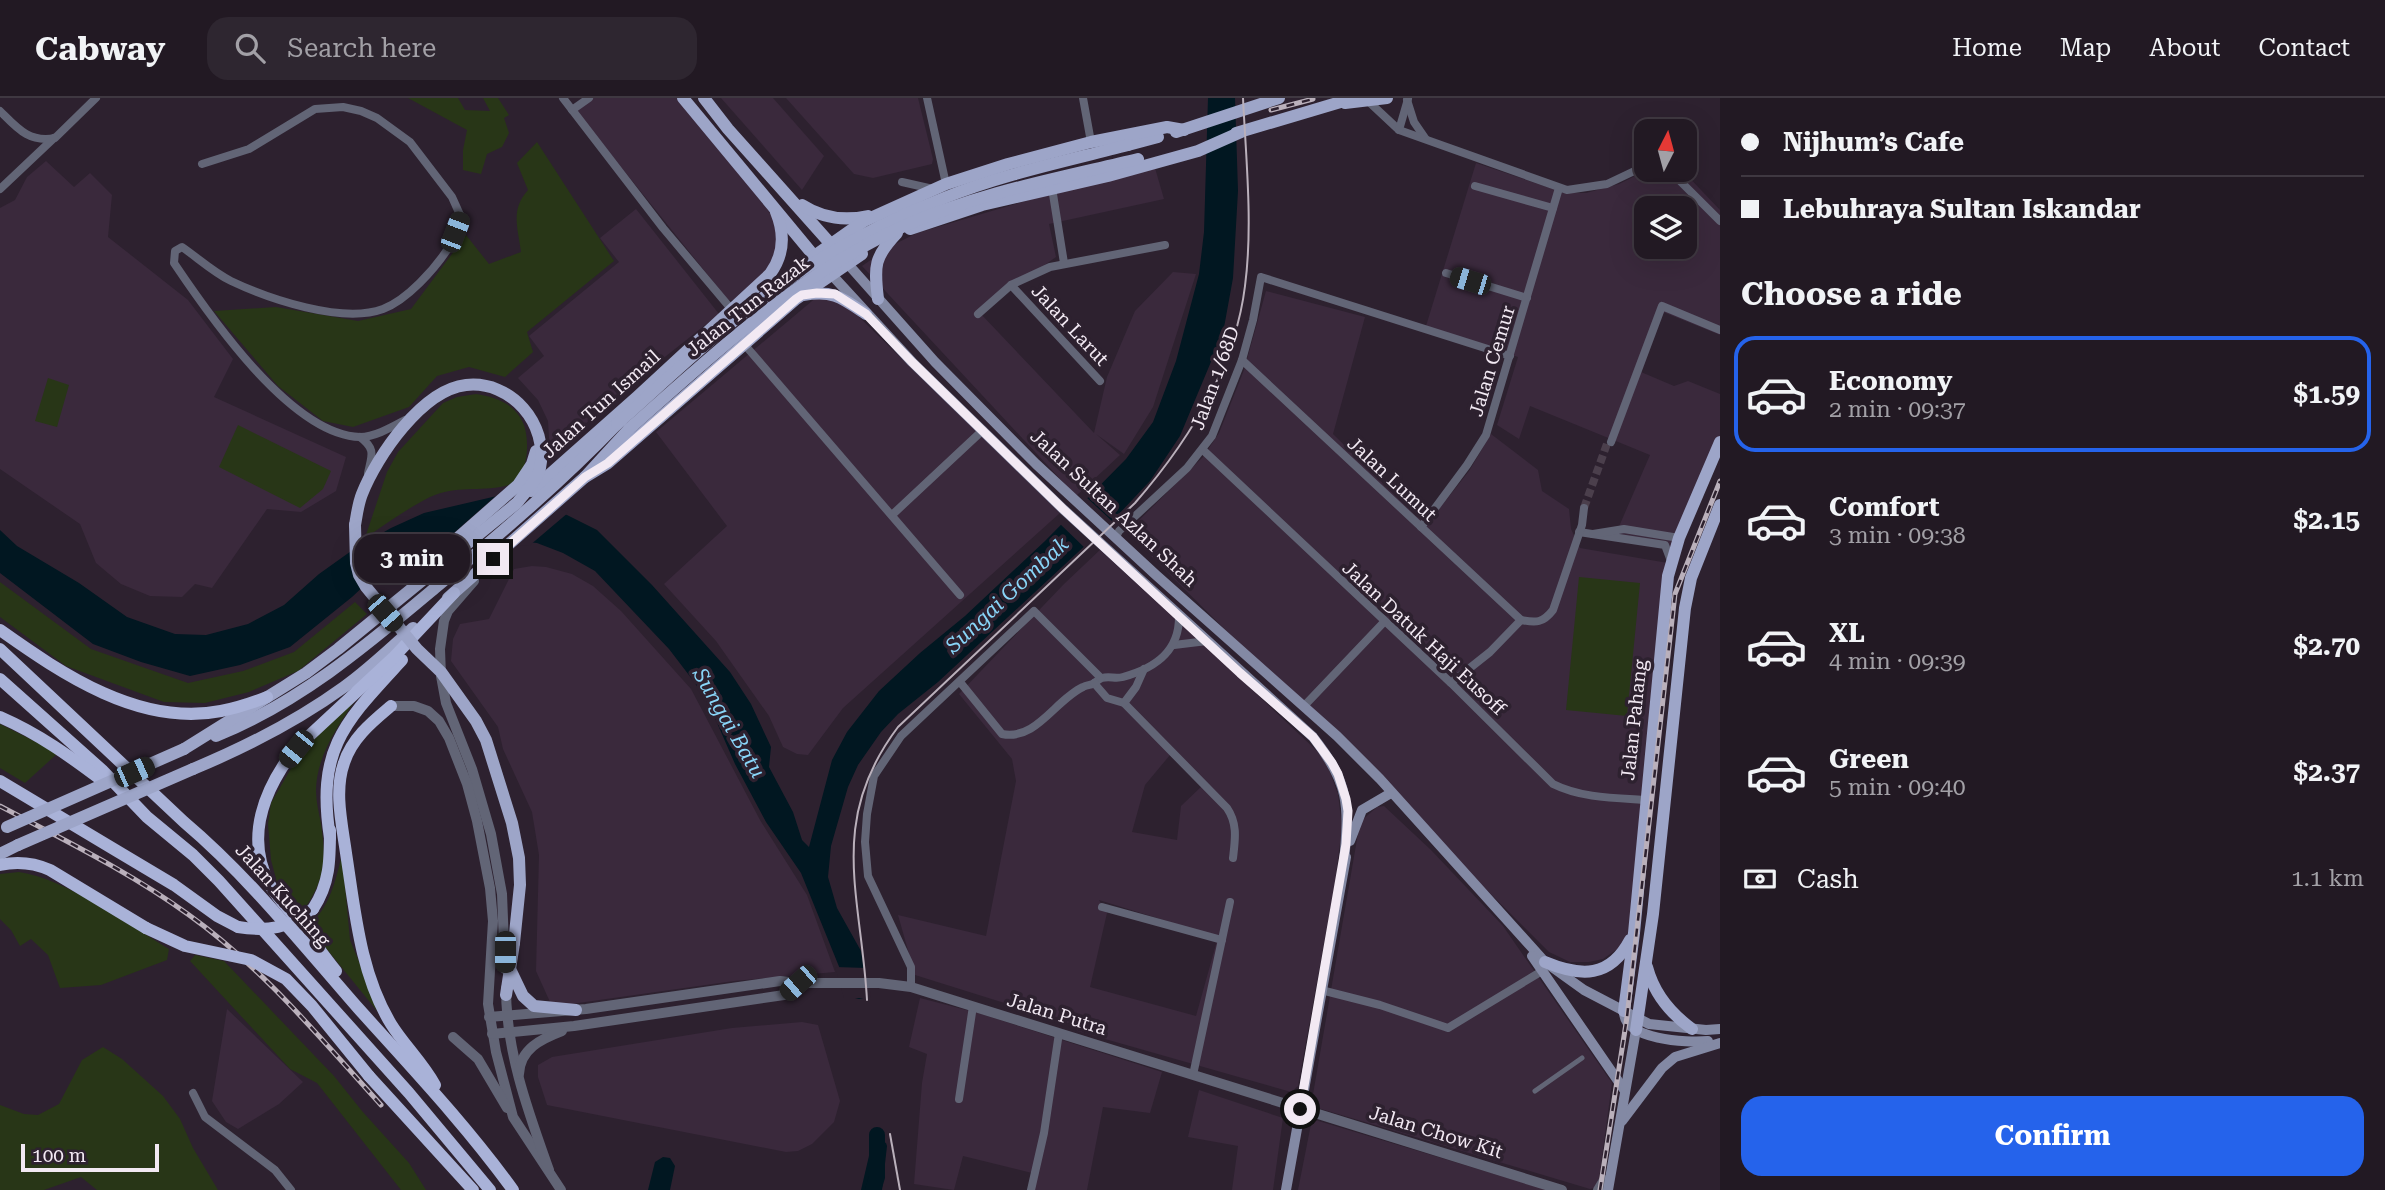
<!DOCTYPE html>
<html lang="en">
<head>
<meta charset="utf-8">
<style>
  body { margin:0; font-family:"Roboto Serif",serif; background:#2e2630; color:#f1f3f6; height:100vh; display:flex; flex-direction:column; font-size:26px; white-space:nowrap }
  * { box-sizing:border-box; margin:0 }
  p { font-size:23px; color:#a2a0a6 }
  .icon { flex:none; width:38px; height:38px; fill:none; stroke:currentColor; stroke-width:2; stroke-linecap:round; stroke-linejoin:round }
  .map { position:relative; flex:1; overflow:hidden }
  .details { display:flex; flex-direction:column; background:#221923; width:665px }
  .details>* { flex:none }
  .guide { display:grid; align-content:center; height:154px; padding:0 21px; background:#221923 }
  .needle { width:46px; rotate:6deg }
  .buttons { position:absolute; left:1634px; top:21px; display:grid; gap:14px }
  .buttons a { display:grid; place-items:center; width:63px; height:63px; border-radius:14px; background:#221923; box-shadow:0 7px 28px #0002,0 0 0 2px #3f3841; font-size:35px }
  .scale { position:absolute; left:21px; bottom:18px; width:138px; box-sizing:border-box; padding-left:7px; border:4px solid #f2e9f3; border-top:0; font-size:19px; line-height:24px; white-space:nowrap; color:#f2e9f3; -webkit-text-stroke:5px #2d212f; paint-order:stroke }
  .end { position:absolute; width:32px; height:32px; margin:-16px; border:9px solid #f2e9f3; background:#111; box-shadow:0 0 0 4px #111 }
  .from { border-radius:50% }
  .bubble { position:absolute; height:49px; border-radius:21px; background:#221923; box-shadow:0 7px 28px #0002,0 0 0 2px #3f3841; font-size:23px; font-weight:700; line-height:49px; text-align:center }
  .car { position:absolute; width:21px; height:42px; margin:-21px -10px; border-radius:9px; box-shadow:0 0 5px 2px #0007; background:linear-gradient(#222 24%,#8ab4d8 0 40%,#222 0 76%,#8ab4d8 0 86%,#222 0) }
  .guide b { display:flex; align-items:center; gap:24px; height:66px; font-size:26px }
  .guide b+b { border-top:2px solid #3f3841 }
  .guide i { width:18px; height:18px; background:#f1f3f6 }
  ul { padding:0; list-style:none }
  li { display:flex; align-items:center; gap:21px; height:116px; margin:0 14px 10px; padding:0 7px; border:4px solid transparent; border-radius:21px }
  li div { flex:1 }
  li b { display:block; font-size:26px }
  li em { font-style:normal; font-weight:700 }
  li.current { border-color:#2563eb }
  li>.icon { width:63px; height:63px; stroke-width:1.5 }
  h2 { padding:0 21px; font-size:32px; line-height:84px }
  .pay { display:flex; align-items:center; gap:18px; height:77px; padding:0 21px; font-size:26px }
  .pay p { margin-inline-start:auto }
  .cta { display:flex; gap:14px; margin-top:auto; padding:14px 21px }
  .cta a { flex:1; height:80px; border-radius:21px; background:#2563eb; color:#fff; font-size:28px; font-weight:700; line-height:80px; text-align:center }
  header { display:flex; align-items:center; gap:42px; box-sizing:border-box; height:98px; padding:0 35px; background:#221923; border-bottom:2px solid #3f3841 }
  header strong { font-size:33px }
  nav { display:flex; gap:38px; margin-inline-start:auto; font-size:24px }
  .search { width:490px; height:63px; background:#2e2630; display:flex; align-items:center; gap:18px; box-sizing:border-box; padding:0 24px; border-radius:21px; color:#a2a0a6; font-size:26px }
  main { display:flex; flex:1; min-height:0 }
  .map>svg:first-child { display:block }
</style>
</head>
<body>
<header>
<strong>Cabway</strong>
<div class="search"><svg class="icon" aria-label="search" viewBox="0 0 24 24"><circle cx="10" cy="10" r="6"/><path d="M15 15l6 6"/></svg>Search here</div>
<nav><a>Home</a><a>Map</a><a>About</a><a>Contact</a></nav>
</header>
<main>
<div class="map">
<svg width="1720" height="1092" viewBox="0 0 1720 1092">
  <rect width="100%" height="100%" fill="#2d212f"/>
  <g fill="#3a293c" fill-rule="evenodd">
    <polygon points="583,0 682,0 774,120 779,131 777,152 769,175 737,202 728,202 572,8"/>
    <polygon points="721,0 773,0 824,58 802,92"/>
    <polygon points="786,0 918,0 933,61 932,66 873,80 854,76"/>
    <polygon points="46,63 74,89 90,75 112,97 108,139 188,202 233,261 214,299 346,359 336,393 301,414 267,411 212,490 195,486 182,499 150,498 121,486 96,465 80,426 0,371 0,110 15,102 27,79"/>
    <path d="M1476,65L1565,95H1586L1619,86L1647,72H1682L1720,112V237L1663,214L1641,274L1674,288L1688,283L1720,296V338L1674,450L1614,440L1650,357L1530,308L1519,341L1497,327L1518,259L1426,228ZM1647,110H1685V149H1647Z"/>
    <polygon points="1155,70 1164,101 1049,126 1056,159 979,214 1094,335 1107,279 1135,213 1173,174 1196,176 1153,309 1124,356 1096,336 1120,357 1076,398 862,168 891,148 917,135 1039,99"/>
    <polygon points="636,111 719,216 627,289 550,357 548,323 538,302 518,280 544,258 529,238 619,164 600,140"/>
    <polygon points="1266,193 1365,219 1333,336 1416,418 1428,425 1469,373 1491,336 1538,372 1542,393 1569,411 1571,431 1580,450 1668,465 1630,832 1623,847 1603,861 1589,864 1570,864 1549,854 1127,434 1203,359 1219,335 1244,272"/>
    <polygon points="826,196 854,214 1060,415 843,610 808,657 797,656 783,649 769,618 716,543 664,486 727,428 656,334 818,198"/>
    <path d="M1102,450L1318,654L1328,669L1338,696L1342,729L1335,785L1298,988L1291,994L1077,933L1075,927L915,877L898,817L986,838L1016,683L1012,661L959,596L1064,486ZM1170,657L1202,688L1181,708L1177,742L1132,734L1145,687ZM1099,802L1218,839L1196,918L1090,889L1107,815Z"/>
    <polygon points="532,468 546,469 572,476 593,488 621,513 691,591 760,722 807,797 835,874 734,883 564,907 550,904 536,873 539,757 532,714 503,651 498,629 451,563 453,541 460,526 489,521 514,471"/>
    <polygon points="1384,708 1431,752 1503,828 1612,985 1598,1089 1590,1091 1311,1008 1360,724 1377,709"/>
    <polygon points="920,900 978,915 1162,974 1150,1015 1103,1009 1087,1092 1032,1092 1032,1075 963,1058 954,1092 914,1086 922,985 927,956 909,949"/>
    <polygon points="227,911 303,984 279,1006 238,1031 226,1024 212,1003"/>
    <polygon points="802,924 818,927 840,1003 834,1024 812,1046 798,1053 786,1054 547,1007 538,979 538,967 552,959 732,930"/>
    <polygon points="1199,992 1283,1020 1273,1092 1232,1092 1238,1048 1188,1039"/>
    <polygon points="1312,1021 1548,1092 1298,1092"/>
  </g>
  <g fill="#283617">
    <polygon points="408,0 458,0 465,12 490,13 483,0 498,0 509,17 504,20 509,35 502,49 487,56 481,76 463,72 463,52 467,32"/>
    <path d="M537,44L614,163L527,234L533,254L505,279L469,269L437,278L409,309L353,329L323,323L278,288L214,213L276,209L358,223L411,211L466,137L489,166L521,154C518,130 510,112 528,92L517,65Z"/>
    <polygon points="48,280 69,287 57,329 35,323"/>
    <path d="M476,296C496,299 516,306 524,327C530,345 529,382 505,388C479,394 457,387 430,399C408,410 386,426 365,440L387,374L398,354L443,305L457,299Z"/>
    <polygon points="238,327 331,373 323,391 300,410 219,369"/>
    <polygon points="1579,479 1640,485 1627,618 1566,612"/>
    <polygon points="0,484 91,551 188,585 243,573 294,554 355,504 367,516 298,573 249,594 205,605 164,604 66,568 0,519"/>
    <path d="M357,600C338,627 316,659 316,693C316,704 319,715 321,726C327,765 324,785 300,817L284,803L278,788L271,762L268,726L271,705L300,655Z"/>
    <polygon points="0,626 58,655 25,685 0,670"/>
    <path d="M342,756L350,842L382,919L308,828C330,810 336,781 342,756Z"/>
    <path d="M19,774C67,781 127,826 169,851L167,862L101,887L60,890L48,857L31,841L20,848L11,832L0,821V776Z"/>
    <polygon points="195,857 224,863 334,978 362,1013 409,1065 426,1092 401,1092 317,985 290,971 190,863"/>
    <polygon points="103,949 122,961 163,998 180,1021 193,1050 218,1092 97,1092 81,1079 44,1092 0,1092 0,1007 24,1016 38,1017 59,1006 82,962"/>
  </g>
  <g fill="#011721">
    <polygon points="1208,0 1235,0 1238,93 1233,180 1223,235 1180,338 1150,383 1118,417 938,584 898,616 881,634 858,667 848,689 831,748 828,779 837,810 861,853 868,899 859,901 847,898 840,871 801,775 766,724 735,666 711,611 695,585 669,551 595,473 563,455 537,445 453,436 415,451 381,472 352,499 290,549 240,567 190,578 141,564 93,546 0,475 0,432 17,448 79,485 127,519 175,536 206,537 248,526 284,507 319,476 354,451 391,430 424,415 497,398 567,417 597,432 652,487 730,574 751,606 771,649 769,669 793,714 802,742 809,749 832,662 847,634 879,593 920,555 965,518 1045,443 1126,361 1153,324 1176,263 1199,176 1204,134"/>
    <polygon points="878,1041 886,1045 887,1048 882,1092 861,1092 872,1045"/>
    <polygon points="663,1059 670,1060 675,1068 670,1092 648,1092 655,1064"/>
  </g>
  <g fill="#2d212f">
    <polygon points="499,395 569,414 529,448 447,441"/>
    <polygon points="1085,398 1113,424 1086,451 1058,424"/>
    <polygon points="835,869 867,870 871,900 844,900"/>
  </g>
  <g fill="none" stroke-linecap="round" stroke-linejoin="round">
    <polyline stroke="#011721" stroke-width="16" points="873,1092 877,1079 877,1037"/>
    <polyline stroke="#4b3f4c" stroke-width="8" stroke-dasharray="8 4" stroke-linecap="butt" points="1584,410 1608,343"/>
    <polyline stroke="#626576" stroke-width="5" points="1535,993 1582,960"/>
    <g stroke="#626576" stroke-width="8">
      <polyline points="563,0 663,130 732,212"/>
      <polyline points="927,0 946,86"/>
      <polyline points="1083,0 1091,44"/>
      <polyline points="1407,2 1414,24 1425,40"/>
      <polyline points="1368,3 1399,32 1567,92 1607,86 1647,67"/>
      <polyline points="572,12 589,0"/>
      <path d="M0,13C17,30 29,45 55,40L96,0"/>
      <polyline points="1399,32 1408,1"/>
      <path d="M202,66L249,51L315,11L343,9L361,13L377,20L410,44L452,99L461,119C457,128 454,140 449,149C435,171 407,202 383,211C342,226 269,201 231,183C213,174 198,160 182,149L175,153L174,165C209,217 291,337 360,339C375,339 392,329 405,322"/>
      <polyline points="1669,72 1720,123"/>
      <polyline points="902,84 933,91"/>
      <polyline points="1475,88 1553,110"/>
      <polyline points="1052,90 1064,165"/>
      <polyline points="0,91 54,40"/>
      <polyline points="1446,175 1527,200"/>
      <polyline points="1011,187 1100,283"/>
      <polyline points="978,216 1011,187 1050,169 1165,147"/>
      <polyline points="744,246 960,497"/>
      <polyline points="1242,262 1521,522"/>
      <path d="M360,339C376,351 372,357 368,375"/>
      <polyline points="1611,344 1662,208 1720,232"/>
      <path d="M1203,352L1451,585L1553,686C1581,700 1614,700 1646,702"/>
      <polyline points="892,417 983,332"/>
      <polyline points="1421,429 1467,367 1486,337 1559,90"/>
      <polyline points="1579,434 1665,447 1671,463"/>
      <polyline points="1593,436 1624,431 1679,440"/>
      <polyline points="1116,439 1119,433 1187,370 1212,338 1242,262 1253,222 1261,179 1510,258"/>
      <polyline points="1174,547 1207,543"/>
      <path d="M960,584L1002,636C1036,643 1055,602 1083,589C1086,587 1090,587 1093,586C1095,585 1100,580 1102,580C1109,578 1116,581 1123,579C1156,570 1180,553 1179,517"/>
      <path d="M1094,585L1107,600L1124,605L1227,710C1238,726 1235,742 1233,760"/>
      <path d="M1451,585L1490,554L1521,522C1536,525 1543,525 1553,512L1582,427L1584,410"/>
      <polyline points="1124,605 1136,589 1144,571"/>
      <polyline points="1305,607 1384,524"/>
      <polyline points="1102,809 1222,842"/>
      <polyline points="911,889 911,869 868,778 865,744 867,716 874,678 901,638 1034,513 1101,580"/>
      <polyline points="1321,892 1380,907 1448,930 1542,873"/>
      <polyline points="1193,977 1230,804"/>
      <polyline points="193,995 205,1019 275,1072 291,1092"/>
      <polyline points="959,1001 973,908"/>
      <polyline points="1031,1092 1044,1035 1059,935"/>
    </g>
    <g stroke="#626576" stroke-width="10">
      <polyline points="474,483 448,513 444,523 440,551 441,578 446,605 472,671 491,736 502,796 505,871"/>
      <polyline points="391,608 414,608 428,613 439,623 449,640 467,686 477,723 490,790 493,823 488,906 496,954 513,1019 561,1092"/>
      <path d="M506,890C506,954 528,1013 549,1072"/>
      <polyline points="489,919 586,911 780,883 798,885 879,885 911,889 1562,1092"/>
      <polyline points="492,936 574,928 784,897 798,885"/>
      <polyline points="453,939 478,961 507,1010"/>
      <path d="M519,976C520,951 541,941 562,933"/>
      <polyline points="1598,1092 1604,1082"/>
    </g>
    <g stroke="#8389a4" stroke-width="10">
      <polyline points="847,165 935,264 1036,366 1156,477 1337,638 1380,681 1545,864 1584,892 1649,926 1706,932 1720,931"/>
      <path d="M831,176L912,264L1063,411L1313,639C1350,686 1349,707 1344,765"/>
      <polyline points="1350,743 1362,712 1391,695"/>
      <polyline points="1532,858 1625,993"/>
      <path d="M1624,913C1623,942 1687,945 1708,943"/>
      <polyline points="1622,1023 1662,970 1675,959 1720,945"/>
      <polyline points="1286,1092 1346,759"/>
      <polyline points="1608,1092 1636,932"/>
    </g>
    <g stroke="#9da5c8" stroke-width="12">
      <polyline points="683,0 819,164"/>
      <polyline points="704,0 728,31 836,152"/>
      <polyline points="1345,5 1387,0"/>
      <polyline points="1176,34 1279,0"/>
      <polyline points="1236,35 1354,0"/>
      <polyline points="1128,47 1158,39"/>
      <path d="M802,107C822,120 845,123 868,118"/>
      <polyline points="910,131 982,107 1108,78 1198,53 1241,34"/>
      <polyline points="813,159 864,123 946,86 1008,66 1091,44 1167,29 1184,32"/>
      <path d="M803,197C833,192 841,199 866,216"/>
      <path d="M878,201C874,168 874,159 897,135"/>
      <polyline points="585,379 608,365 796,201 862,156"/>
      <path d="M531,393L637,299L770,176C784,157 785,136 776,114"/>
      <polyline points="431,467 444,452 518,387 532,366 536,353"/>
      <polyline points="448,500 585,379 629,331"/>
      <path d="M216,638C300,604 367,547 435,490C498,438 560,385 617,326"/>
      <path d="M184,651L306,575L338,551L517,405C525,394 537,383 540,370C549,326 511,282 466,287C422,292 377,358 362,396C358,406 357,416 355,427"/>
      <path d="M193,671C246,649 297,623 344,589C368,572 391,550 413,530"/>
      <polyline points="0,756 18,747"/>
      <path d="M1545,864C1581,879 1610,880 1630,842"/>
      <path d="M1647,869C1654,896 1670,915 1692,931"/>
      <polyline points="511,873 523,898 534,908 576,912"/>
      <polyline points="506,897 514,845"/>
      <polyline points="1624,913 1634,835 1668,478 1679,440 1720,344"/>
      <polyline points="1636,932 1653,816 1685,510 1691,480 1720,407"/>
    </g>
    <g stroke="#a9b2d8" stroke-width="12">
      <path d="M0,532C62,576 140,629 221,613C236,610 252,605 267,599"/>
      <path d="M0,551L184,724C249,779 302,846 358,910C411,969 466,1027 513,1092"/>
      <polyline points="0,581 102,672 147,719 193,757 219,783 409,995 490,1092"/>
      <path d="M391,608C372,624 352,640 344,665C334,693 342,726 346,755C355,813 360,875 391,926C404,947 423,965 435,987"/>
      <path d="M0,619C39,636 71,659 104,684"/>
      <polyline points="0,683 117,753 174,787 217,818 238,829"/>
      <path d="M330,740C316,650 345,624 402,562"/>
      <path d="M0,767C18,763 34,765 50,772L146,830"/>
      <path d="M313,811C330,785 330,762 330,732"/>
      <path d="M336,873C324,858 312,841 300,826C290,813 278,801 270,787C244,739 265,690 295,651L393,560L454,495"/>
      <polyline points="369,978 473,1092"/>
    </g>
    <g stroke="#bab0bb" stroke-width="2">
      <path d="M867,902C861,796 827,723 898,629L1135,405C1188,344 1235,270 1245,188C1253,127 1246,62 1243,0"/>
      <polyline points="890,1036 900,1092"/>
    </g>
    <defs>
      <g id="rail">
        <polyline points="1271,12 1313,1"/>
        <path d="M0,708C64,742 130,774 189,817C262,869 321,941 381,1007"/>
        <polyline points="1600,1092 1627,919 1675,496 1720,383"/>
      </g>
    </defs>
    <use href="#rail" stroke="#bab0bb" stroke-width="5"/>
    <use href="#rail" stroke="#2d212f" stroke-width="2.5" stroke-dasharray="8" stroke-linecap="butt"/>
    <g stroke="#9da5c8" stroke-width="12">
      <path d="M617,326C653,294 688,261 725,230C790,175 864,131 944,100C1003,76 1067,63 1128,47"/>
      <path d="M629,331C714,256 798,176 902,129C977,95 1059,80 1138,61"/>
      <polyline points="355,427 356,465 359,477 366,489 417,551 441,574 476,623 486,642 512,725 519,760 520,787 514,845"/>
      <polyline points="7,729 184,651"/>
      <polyline points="18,747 193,671"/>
    </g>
    <g stroke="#a9b2d8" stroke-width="12">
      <path d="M238,829C268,834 289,830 313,811"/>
      <polyline points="146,830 185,848 251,862 286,881 312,908 369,978"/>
    </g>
  </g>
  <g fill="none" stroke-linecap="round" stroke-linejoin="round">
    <polyline stroke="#f2e9f3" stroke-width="9" points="493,461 585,379 608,365 796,201 802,197 817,195 835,196 866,216 912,264 1063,411 1240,575 1313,639 1332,665 1338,676 1346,701 1348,713 1346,746 1300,1011"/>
  </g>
  <g text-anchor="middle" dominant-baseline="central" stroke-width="7" stroke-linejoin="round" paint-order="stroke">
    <g font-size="19" fill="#f2e9f3" stroke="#2d212f">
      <text transform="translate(748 208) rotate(-38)">Jalan Tun Razak</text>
      <text transform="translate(1070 227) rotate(47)">Jalan Larut</text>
      <text transform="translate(1492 263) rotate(-73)">Jalan Cemur</text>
      <text transform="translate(1215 280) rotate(-70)">Jalan 1/68D</text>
      <text transform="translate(601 306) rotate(-42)">Jalan Tun Ismail</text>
      <text transform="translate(1392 381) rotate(43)">Jalan Lumut</text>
      <text transform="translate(1114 410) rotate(43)">Jalan Sultan Azlan Shah</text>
      <text transform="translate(1424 540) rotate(43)">Jalan Datuk Haji Eusoff</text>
      <text transform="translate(1634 622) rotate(-84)">Jalan Pahang</text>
      <text transform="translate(283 797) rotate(48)">Jalan Kuching</text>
      <text transform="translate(1057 916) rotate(17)">Jalan Putra</text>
      <text transform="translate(1436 1034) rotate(17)">Jalan Chow Kit</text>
    </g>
    <g font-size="21" font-style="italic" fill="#89d5f8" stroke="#2d212f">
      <text transform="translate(1007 497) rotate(-43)">Sungai Gombak</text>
      <text transform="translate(729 625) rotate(60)">Sungai Batu</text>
    </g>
  </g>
</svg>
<div class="buttons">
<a><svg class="needle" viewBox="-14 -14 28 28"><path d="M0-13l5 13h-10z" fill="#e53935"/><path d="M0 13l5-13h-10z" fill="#a2a0a6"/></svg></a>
<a><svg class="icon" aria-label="layers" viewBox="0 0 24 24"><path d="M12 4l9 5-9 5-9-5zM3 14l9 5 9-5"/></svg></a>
</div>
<div class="scale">100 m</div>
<i class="end from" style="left:1300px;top:1011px"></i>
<i class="end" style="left:493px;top:461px"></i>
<div class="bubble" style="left:354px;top:436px;width:116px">3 min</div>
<i class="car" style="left:455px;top:134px;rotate:21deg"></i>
<i class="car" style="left:1470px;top:183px;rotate:287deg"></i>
<i class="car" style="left:385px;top:515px;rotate:139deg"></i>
<i class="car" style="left:296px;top:651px;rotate:219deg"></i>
<i class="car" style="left:134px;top:674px;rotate:66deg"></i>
<i class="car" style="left:505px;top:854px;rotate:180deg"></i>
<i class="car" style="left:798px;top:885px;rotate:229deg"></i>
</div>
<section class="details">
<div class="guide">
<b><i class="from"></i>Nijhum’s Cafe</b>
<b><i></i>Lebuhraya Sultan Iskandar</b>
</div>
<h2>Choose a ride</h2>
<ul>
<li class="current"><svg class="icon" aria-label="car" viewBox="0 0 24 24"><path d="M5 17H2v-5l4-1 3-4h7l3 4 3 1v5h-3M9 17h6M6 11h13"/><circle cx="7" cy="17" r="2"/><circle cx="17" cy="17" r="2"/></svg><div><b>Economy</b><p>2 min · 09:37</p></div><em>$1.59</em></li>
<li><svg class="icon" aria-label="car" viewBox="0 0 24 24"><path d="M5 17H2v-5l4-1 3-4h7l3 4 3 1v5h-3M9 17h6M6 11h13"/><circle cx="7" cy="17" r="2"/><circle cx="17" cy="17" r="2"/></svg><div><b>Comfort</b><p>3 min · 09:38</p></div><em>$2.15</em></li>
<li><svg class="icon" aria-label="car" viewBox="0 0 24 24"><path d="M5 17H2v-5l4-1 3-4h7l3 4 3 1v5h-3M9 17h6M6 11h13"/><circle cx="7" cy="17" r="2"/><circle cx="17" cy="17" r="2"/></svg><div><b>XL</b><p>4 min · 09:39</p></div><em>$2.70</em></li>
<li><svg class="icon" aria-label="car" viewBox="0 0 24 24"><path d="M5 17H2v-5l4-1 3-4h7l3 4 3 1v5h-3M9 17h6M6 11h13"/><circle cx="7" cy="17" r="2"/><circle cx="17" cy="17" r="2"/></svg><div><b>Green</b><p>5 min · 09:40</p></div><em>$2.37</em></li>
</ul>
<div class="pay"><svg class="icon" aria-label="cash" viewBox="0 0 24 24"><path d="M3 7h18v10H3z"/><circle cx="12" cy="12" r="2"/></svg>Cash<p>1.1 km</p></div>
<div class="cta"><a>Confirm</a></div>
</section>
</main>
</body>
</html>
